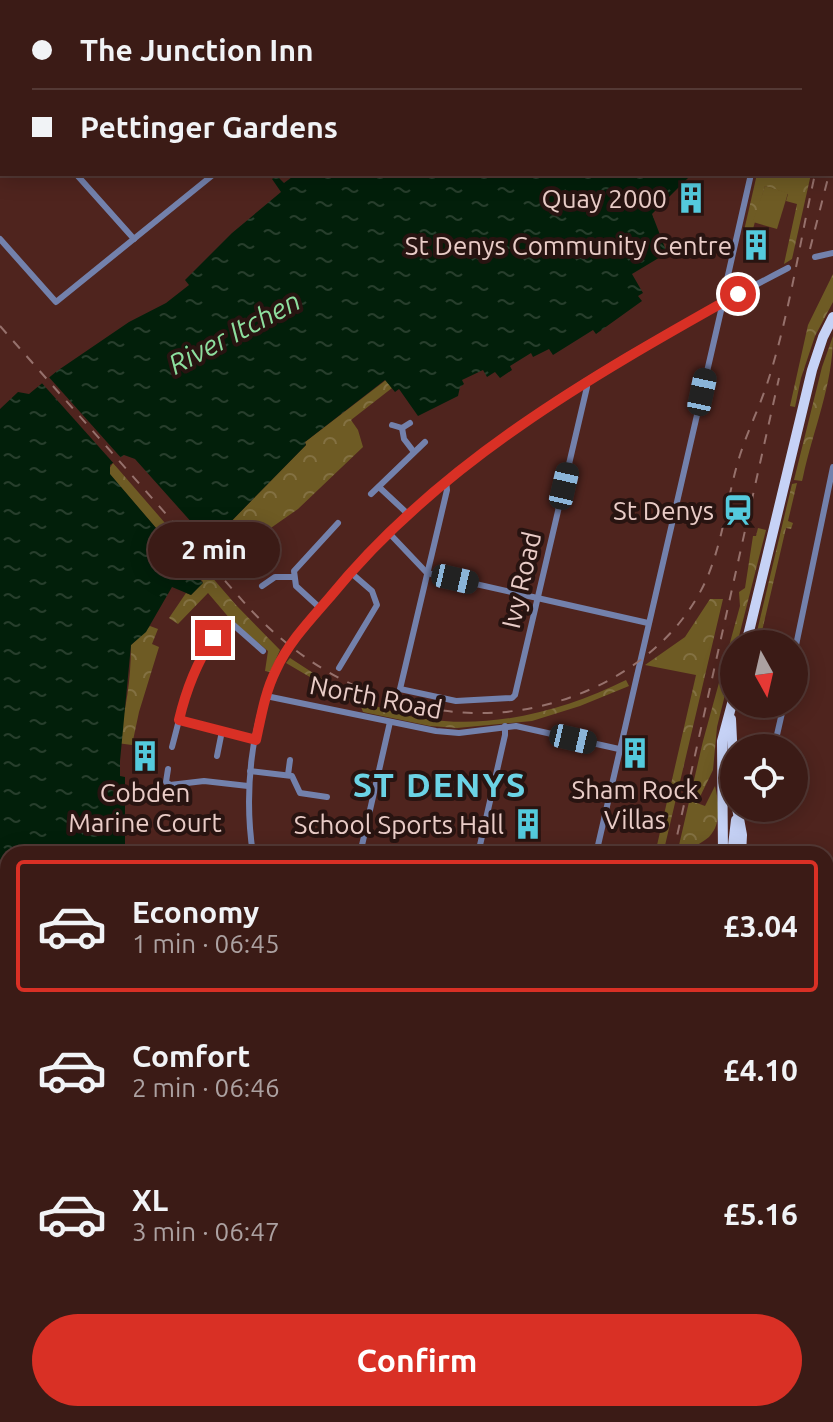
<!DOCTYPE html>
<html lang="en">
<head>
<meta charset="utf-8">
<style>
  body { margin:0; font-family:Ubuntu,sans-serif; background:#462823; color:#f1f3f6; height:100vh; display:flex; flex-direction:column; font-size:30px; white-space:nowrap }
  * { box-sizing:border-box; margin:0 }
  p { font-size:26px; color:#aca1a1 }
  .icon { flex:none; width:44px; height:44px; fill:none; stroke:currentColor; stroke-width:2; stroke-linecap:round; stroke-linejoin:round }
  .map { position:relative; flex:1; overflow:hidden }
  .panel { position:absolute; left:0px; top:846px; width:834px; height:576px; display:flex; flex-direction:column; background:#3b1b16; border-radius:24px 24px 0 0; box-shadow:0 4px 20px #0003,0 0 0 2px #543935 }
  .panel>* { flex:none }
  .top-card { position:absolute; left:0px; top:0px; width:834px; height:176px; box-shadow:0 4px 20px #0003,0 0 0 2px #543935; display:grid; align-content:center; height:176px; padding:0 32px; background:#3b1b16 }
  .needle { width:52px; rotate:172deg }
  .tools { position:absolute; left:720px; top:630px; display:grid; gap:16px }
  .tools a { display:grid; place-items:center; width:88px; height:88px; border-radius:50%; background:#3b1b16; box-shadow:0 4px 20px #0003,0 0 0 2px #543935; font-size:40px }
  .end { position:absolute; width:36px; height:36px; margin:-18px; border:10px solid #d93025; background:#fff; box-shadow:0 0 0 4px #fff }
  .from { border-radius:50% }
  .bubble { position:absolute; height:56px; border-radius:28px; background:#3b1b16; box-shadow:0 4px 20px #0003,0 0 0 2px #543935; font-size:26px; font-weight:700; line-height:56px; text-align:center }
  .car { position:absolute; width:24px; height:48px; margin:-24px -12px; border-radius:10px; box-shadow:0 0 6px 2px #0007; background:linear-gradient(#222 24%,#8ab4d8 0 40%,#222 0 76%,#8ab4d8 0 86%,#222 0) }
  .top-card b { display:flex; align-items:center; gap:28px; height:76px; font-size:30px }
  .top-card b+b { border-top:2px solid #543935 }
  .top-card i { width:20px; height:20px; background:#f1f3f6 }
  ul { padding:14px 0 0; list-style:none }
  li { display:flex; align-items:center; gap:24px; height:132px; margin:0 16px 12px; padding:0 16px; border:4px solid transparent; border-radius:8px }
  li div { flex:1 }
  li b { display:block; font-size:30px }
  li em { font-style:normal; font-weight:700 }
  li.current { border-color:#d93025 }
  li>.icon { width:72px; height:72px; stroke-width:1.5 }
  .button { display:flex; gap:16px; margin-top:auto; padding:16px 32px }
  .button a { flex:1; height:92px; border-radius:48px; background:#d93025; color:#fff; font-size:32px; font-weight:700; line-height:92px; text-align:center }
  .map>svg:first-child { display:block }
</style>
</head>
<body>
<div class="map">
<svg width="833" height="1422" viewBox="0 0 833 1422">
  <defs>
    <pattern id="forest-crowns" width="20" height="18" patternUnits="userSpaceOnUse" patternTransform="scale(2)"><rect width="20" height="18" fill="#6e5b24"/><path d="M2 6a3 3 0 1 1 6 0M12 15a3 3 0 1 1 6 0" fill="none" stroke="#837142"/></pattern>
    <pattern id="water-ripples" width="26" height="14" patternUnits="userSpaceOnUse" patternTransform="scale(2)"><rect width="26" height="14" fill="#021f0a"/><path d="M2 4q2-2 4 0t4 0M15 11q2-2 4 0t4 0" fill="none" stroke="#273e2c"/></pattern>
  </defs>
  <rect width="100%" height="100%" fill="#4f241e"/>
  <g fill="url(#forest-crowns)">
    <polygon points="757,174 811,174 792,259 784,264 797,204 786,201 788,194 765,186 751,236 743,235"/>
    <polygon points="833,274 833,302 815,336 801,378 795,407 790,406 808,325"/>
    <path d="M833,336C833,385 813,430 803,477L802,481L794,480L822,367Z"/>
    <polygon points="386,380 392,388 351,420 358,430 363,447 298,509 255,539 229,564 210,543 306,445 305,442"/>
    <polygon points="113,463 236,605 280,650 270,672 265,671 268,651 231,620 208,593 178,624 169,618 186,593 191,595 203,582 109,474 109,469"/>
    <polygon points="797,483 788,521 793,523 791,529 786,528 759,644 754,644 792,484"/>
    <path d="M758,528L766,530L737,644H734V658L717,727L713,770L697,803L705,806L715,786C719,802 722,824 709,837C701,844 694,845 688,854H677L703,741L740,606L739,592L745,588L753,536H756Z"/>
    <polygon points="710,599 723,599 663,854 655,854 696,675 645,665 685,637"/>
    <path d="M150,626L158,629L152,644L159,647L139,712L132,745L117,743C126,710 131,680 131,645Z"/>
    <path d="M290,658C321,678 351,698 387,710C466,736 554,716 626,680L629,686L580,706L532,721L457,728L430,726L363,712L361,707L286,663Z"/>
    <polygon points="0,960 8,974 8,1144 0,1136"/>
  </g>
  <polygon fill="#6e5b24" points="765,186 788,193 777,229 753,222"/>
  <g fill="url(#water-ripples)">
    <polygon points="610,0 833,0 833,52 832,55 832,2 608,2"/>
    <polygon points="296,174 692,174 652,214 667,253 632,274 643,293 638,296 642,301 596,334 593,330 553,355 549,349 533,357 531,353 510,366 512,370 500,378 495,372 487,377 483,370 462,380 464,384 460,387 458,396 418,416 399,389 395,392 385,380 305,442 306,445 210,543 135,459 124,455 110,465 110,474 203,583 191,595 172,587 146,632 131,645 120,761 120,776 125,777 125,854 8,854 8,974 0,960 0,409 18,392 29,394 57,371 129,322 166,303 189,285 185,280 232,233 281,192 272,179 277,176 284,183"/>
    <polygon points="247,1414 342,1414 344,1422 250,1422"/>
  </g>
  <polygon fill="#4f241e" points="47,375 123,460 116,466 40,381"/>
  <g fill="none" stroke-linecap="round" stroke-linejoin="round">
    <g stroke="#7381ac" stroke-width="6">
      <polyline points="494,0 496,2"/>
      <polyline points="0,9 2,15"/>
      <polyline points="832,142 833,142"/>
      <polyline points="76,174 134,239"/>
      <polyline points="0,239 56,302 214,174"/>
      <polyline points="815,257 833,253"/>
      <polyline points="726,284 751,174"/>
      <polyline points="392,425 402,428 410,423"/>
      <polyline points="402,428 404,439 414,452"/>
      <polyline points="446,481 447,490 400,689 456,701 512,698 515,695 587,387 586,381"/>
      <polyline points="379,487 409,515"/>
      <polyline points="371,494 425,442"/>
      <polyline points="389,533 427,573 648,623"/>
      <polyline points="262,586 275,577 294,577"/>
      <polyline points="320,608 296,586 294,571 338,523"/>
      <polyline points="794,655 833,467"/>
      <polyline points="339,668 377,605 372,591 350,572"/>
      <polyline points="266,696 436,731 459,733 516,726 619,749"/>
      <polyline points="179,720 256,740"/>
      <path d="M172,747C184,703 192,653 229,621L263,651"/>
      <polyline points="774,748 784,704"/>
      <polyline points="217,756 222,731"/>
      <polyline points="168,769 166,782 170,785 204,781 248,786"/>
      <polyline points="250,771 292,776 300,793 327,797"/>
      <polyline points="288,775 290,760"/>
      <polyline points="761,811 762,808"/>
      <path d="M253,854C244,796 250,725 276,670C288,644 310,620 329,597C449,451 622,354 788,268"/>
      <polyline points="360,854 390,722"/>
      <polyline points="478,854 505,735 505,726"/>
      <polyline points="596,854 723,302"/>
      <polyline points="826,1100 833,1071"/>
      <polyline points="826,1170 833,1185"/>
      <polyline points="0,1209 8,1217"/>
      <polyline points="0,1253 8,1252"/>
      <polyline points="826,1277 833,1276"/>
      <polyline points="783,1414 786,1422"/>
      <polyline points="0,1422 8,1380"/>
    </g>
    <g stroke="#7381ac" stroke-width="8">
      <polyline points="826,1177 833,1174"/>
      <polyline points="656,1414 657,1422"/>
    </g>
    <g stroke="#c6d2f6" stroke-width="10">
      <polyline points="255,2 257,0"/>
      <polyline points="269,2 271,0"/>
      <polyline points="0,78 2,77"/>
      <polyline points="746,644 812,370 823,337 833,317"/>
      <polyline points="731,719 734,782"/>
      <polyline points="737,808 742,835 741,854"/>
      <polyline points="713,854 749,851 760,854"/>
      <polyline points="723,854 722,741 734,696"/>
      <polyline points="732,854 736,820"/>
      <polyline points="826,869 833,871"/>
      <polyline points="0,885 8,884"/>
      <polyline points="573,1422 575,1414"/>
    </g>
    <g stroke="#96716c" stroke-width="2" stroke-dasharray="10 10" stroke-linecap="butt">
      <polyline points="832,99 833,95"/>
      <polyline points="832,120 833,115"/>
      <polyline points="832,138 833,133"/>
      <polyline points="832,159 833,154"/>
      <polyline points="810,249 829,174"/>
      <path d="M0,326L249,608C310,673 384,710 473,713C566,716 669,665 707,578C724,538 727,496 740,455C748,430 760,406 768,381C789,316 800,241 815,174"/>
      <polyline points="673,854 779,378"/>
      <polyline points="547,1422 549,1414"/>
    </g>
  </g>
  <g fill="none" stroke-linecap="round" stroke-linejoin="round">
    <path stroke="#d93025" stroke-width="10" d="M213,638C196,664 186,690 179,720L256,740C261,717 265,692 276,670C288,643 311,619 330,597C439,463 590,377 738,294"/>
  </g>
  <defs>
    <symbol id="building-bare" viewBox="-9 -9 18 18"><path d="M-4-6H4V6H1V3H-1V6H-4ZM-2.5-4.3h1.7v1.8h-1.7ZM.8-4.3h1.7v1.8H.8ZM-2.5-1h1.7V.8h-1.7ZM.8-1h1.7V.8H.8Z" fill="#54cadd" stroke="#281411" stroke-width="2.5" paint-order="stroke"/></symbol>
    <symbol id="station-bare" viewBox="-9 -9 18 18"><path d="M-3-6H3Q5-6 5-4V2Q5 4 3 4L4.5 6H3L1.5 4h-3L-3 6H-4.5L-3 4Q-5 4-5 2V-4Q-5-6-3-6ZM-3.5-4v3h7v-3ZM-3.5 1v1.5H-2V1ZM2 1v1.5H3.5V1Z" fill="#54cadd" stroke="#281411" stroke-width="2.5" paint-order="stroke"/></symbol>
  </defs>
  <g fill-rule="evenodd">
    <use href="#building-bare" x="669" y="176" width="44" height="44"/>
    <use href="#building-bare" x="734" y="223" width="44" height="44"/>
    <use href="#station-bare" x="716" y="488" width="44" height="44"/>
    <use href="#building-bare" x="613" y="731" width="44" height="44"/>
    <use href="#building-bare" x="123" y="734" width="44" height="44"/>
    <use href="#building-bare" x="506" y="802" width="44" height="44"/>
  </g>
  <g text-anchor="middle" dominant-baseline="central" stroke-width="8" stroke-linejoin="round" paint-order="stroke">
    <g font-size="26" fill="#e9ccc7" stroke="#281411" text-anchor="end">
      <text x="667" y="198">Quay 2000</text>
      <text x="732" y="245">St Denys Community Centre</text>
      <text x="714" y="510">St Denys</text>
      <text x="635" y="789" text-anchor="middle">Sham Rock<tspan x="635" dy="30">Villas</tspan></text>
      <text x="145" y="792" text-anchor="middle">Cobden<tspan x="145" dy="30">Marine Court</tspan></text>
      <text x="504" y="824">School Sports Hall</text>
    </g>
    <g font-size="26" fill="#e9ccc7" stroke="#281411">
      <text transform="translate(521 580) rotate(-77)">Ivy Road</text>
      <text transform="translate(376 697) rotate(11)">North Road</text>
    </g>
    <g font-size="28" font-style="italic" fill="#8dde9e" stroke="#281411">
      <text transform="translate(234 332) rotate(-28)">River Itchen</text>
    </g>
    <g font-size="34" font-weight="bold" letter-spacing="2" fill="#6bd3e5" stroke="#281411">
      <text x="440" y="784">ST DENYS</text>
    </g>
  </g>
</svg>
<div class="tools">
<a><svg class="needle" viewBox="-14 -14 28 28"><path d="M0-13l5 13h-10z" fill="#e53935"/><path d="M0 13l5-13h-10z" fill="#aca1a1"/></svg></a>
<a><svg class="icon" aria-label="locate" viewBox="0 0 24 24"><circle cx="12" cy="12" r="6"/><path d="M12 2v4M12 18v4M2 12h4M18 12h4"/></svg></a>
</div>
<i class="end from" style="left:738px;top:294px"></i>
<i class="end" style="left:213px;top:638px"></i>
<div class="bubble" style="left:148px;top:522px;width:132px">2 min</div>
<i class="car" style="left:702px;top:392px;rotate:12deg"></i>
<i class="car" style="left:564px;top:486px;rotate:13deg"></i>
<i class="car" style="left:455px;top:579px;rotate:103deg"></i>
<i class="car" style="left:573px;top:739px;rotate:103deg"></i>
<div class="top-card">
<b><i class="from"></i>The Junction Inn</b>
<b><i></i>Pettinger Gardens</b>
</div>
<section class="panel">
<ul>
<li class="current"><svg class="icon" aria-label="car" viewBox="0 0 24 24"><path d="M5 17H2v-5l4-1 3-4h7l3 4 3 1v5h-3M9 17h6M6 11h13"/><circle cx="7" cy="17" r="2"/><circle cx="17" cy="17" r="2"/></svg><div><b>Economy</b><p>1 min · 06:45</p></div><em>£3.04</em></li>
<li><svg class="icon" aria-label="car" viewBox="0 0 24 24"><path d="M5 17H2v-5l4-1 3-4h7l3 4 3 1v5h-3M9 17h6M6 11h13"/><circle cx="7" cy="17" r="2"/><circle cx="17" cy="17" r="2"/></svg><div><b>Comfort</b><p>2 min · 06:46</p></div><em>£4.10</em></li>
<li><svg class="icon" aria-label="car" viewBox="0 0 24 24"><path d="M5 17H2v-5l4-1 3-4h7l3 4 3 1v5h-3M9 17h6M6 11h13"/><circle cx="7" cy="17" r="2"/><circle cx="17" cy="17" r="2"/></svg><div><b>XL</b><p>3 min · 06:47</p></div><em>£5.16</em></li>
</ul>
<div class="button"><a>Confirm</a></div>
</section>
</div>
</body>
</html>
